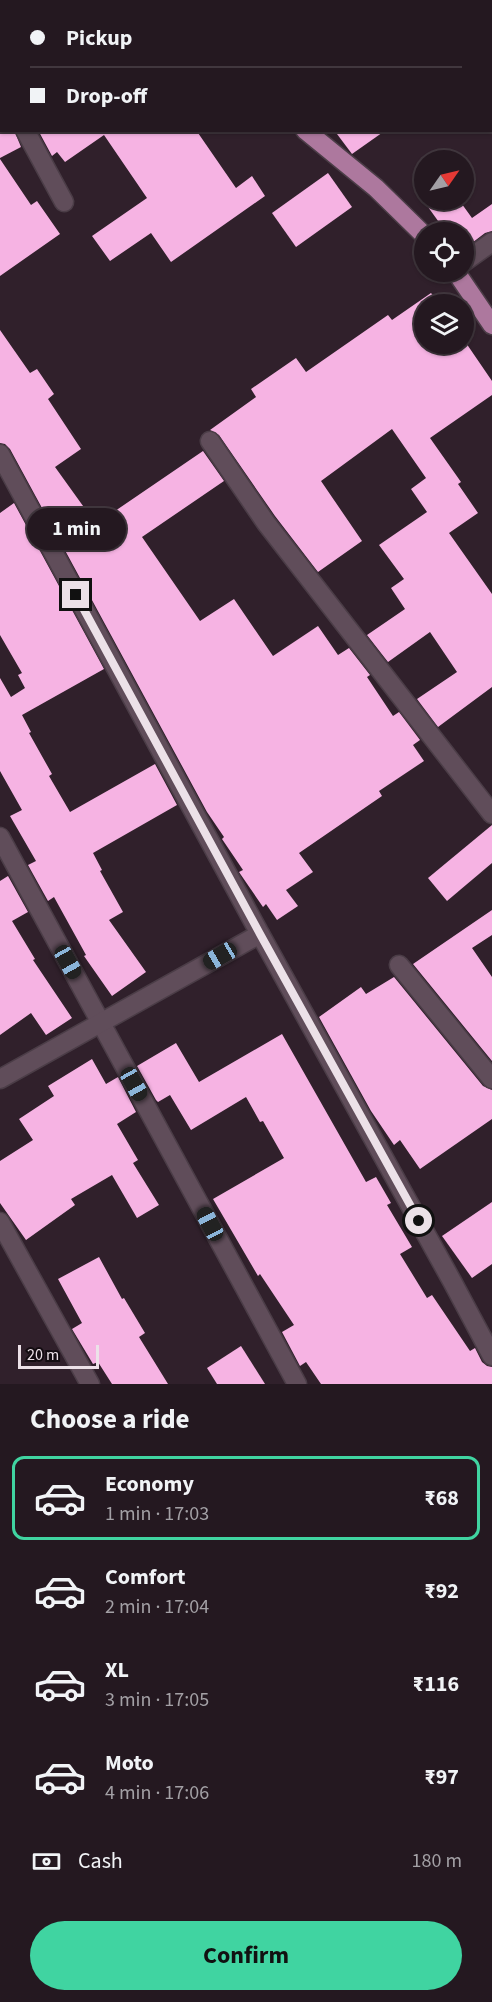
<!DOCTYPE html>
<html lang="en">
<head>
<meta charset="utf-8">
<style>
  body { margin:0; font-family:"Source Sans 3",sans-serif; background:#30252d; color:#f1f3f6; height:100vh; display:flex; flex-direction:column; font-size:22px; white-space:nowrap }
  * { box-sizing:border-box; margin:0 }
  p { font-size:20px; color:#a3a0a5 }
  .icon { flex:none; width:33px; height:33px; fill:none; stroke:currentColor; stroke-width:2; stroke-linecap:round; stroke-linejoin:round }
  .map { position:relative; height:1384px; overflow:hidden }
  .details { display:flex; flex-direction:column; background:#241820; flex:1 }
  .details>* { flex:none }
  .guide { position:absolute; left:0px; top:0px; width:492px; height:132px; box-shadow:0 2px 4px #0004,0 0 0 2px #41373e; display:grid; align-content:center; height:132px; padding:0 30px; background:#241820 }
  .needle { width:39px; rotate:56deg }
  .controls { position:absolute; left:414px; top:150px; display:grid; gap:12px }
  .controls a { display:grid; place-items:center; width:60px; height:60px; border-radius:50%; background:#241820; box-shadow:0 2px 4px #0004,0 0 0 2px #41373e; font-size:30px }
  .scale { position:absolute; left:18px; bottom:15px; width:81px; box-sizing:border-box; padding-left:6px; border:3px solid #ece1e8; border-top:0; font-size:16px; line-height:21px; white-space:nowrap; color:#ece1e8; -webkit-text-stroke:4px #130c11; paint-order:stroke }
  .end { position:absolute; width:27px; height:27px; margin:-14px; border:8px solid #ece1e8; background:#111; box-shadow:0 0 0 3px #111 }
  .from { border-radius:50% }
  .bubble { position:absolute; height:42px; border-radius:21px; background:#241820; box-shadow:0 2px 4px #0004,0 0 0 2px #41373e; font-size:20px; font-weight:700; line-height:42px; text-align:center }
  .car { position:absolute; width:18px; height:36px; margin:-18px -9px; border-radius:8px; box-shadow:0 0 4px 2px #0007; background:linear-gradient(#222 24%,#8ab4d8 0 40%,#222 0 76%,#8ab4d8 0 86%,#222 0) }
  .guide b { display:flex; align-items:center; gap:21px; height:57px; font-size:22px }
  .guide b+b { border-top:2px solid #41373e }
  .guide i { width:15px; height:15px; background:#f1f3f6 }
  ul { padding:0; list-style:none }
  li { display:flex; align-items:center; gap:18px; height:84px; margin:0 12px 9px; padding:0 18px; border:3px solid transparent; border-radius:12px }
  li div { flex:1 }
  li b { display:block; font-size:22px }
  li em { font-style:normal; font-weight:700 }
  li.on { border-color:#40d4a1 }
  li>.icon { width:54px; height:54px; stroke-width:1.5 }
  h2 { padding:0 30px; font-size:27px; line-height:72px }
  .pay { display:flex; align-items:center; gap:15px; height:66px; padding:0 30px; font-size:22px }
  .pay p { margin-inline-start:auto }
  .primary-button { display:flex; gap:12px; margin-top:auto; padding:12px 30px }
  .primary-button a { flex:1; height:69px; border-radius:36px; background:#40d4a1; color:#111; font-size:24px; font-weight:700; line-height:69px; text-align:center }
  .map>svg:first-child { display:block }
</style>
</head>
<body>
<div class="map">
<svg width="492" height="1384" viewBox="0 0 492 1384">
  <rect width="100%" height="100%" fill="#30202b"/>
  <g fill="#f6b3e3">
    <polygon points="0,130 14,130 21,147 0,158"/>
    <polygon points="38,130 196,130 236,188 252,176 265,196 171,262 151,233 110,261 92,236 147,198 104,135 65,162 57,152 52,156"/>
    <polygon points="334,130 386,130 352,154"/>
    <polygon points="0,159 31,205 37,201 60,234 0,276"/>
    <polygon points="328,173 352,207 296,247 272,213"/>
    <polygon points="423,200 459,200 472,218 492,204 492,231 485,233 464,249 464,232 446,232"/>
    <polygon points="431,293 440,304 424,304 424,344 464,344 464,340 492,381 492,395 430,438 461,482 458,484 478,513 449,533 492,594 492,687 438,727 417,699 457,672 430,632 388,662 367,635 405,609 391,588 404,579 379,545 427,512 411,489 426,478 392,429 321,481 362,541 318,572 275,516 219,435 210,430 256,397 251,389 296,358 306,372 388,315 392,320"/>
    <polygon points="0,330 30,373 37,369 54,394 48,399 81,449 55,467 96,524 203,451 224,481 142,537 200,621 234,599 273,656 318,626 338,655 349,648 370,675 367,677 393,716 399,712 420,740 413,745 424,761 379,791 382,796 299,853 313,872 286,890 298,906 277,920 266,904 263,907 241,875 239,872 243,870 222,839 224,837 207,812 10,449 5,444 0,443"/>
    <polygon points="14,503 104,669 22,715 31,732 29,733 52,774 49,776 70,812 155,764 177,805 93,853 102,870 100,871 123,912 109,920 146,972 112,996 84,956 86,955 54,897 48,901 28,865 36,861 10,816 22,810 0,771 0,678 11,697 25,688 18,675 22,673 0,635 0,513"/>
    <polygon points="492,825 492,863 447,901 428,878"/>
    <polygon points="8,876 28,912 12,921 35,959 33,960 72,1018 46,1035 31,1013 0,1035 0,881"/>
    <polygon points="492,910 492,935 472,948 492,977 492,1061 413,964"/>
    <polygon points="394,977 483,1086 492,1090 492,1119 420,1169 400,1140 394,1145 371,1111 319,1017 361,987 366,994"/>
    <polygon points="282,1034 366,1182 376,1177 391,1203 387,1205 412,1247 400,1254 427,1298 432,1295 470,1351 475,1348 482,1362 487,1366 492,1367 492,1384 321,1384 306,1362 300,1366 282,1332 294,1325 260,1274 258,1276 213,1199 284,1158 263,1121 260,1122 246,1097 191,1130 170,1095 158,1102 156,1100 137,1066 176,1043 199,1082"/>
    <polygon points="92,1059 106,1084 118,1077 136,1112 117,1124 138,1160 133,1163 159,1205 137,1218 112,1175 71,1199 75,1205 26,1240 0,1203 0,1161 33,1140 19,1119 54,1096 48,1086"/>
    <polygon points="492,1202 492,1264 472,1278 442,1236"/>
    <polygon points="99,1257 122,1299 124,1298 145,1333 139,1337 168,1384 112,1384 98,1362 93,1364 72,1329 82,1323 58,1279"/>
    <polygon points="241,1346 265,1384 217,1384 207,1368"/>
  </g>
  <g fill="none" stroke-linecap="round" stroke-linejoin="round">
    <defs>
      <g id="minor">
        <polyline points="254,2 256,0"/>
        <polyline points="461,2 463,0"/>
        <polyline points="0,85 2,87"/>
        <polyline points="25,130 64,202"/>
        <polyline points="464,262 492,242"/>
        <polyline points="210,441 266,523 492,814"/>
        <polyline points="0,454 260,934 453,1283 492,1356"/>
        <polyline points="0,837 297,1384"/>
        <polyline points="399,965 492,1079"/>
        <polyline points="0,1079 260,934"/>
        <polyline points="0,1222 90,1384"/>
      </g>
      <g id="major">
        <polyline points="173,0 174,2"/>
        <polyline points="305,130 376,188 424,235"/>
        <polyline points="456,272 492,325"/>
      </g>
    </defs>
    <use href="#minor" stroke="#4b3d47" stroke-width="21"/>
    <use href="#major" stroke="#4b3d47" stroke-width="21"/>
    <use href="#minor" stroke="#604d5a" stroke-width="18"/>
    <use href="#major" stroke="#ad789e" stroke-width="18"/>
  </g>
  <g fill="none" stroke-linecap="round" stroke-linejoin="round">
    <polyline stroke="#ece1e8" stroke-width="8" points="76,595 260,934 419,1221"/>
  </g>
</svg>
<div class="controls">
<a><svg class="needle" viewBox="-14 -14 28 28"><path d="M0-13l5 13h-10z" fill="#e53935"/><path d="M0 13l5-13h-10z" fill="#a3a0a5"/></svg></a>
<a><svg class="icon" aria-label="locate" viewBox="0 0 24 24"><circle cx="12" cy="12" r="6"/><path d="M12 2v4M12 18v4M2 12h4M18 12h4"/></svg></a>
<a><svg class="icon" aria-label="layers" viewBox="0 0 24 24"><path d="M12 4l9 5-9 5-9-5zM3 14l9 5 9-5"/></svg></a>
</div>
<div class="scale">20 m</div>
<i class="end from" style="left:419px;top:1221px"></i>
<i class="end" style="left:76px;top:595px"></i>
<div class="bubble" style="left:27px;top:508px;width:99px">1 min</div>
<i class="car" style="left:220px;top:956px;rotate:240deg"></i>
<i class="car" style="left:68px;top:962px;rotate:151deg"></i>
<i class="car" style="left:134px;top:1084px;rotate:151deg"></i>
<i class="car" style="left:210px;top:1224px;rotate:332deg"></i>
<div class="guide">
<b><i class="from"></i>Pickup</b>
<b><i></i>Drop-off</b>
</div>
</div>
<section class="details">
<h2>Choose a ride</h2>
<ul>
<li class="on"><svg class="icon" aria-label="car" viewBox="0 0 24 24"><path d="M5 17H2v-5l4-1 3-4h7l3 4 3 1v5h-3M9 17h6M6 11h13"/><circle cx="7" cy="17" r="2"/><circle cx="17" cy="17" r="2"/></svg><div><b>Economy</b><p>1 min · 17:03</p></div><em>₹68</em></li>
<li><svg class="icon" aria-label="car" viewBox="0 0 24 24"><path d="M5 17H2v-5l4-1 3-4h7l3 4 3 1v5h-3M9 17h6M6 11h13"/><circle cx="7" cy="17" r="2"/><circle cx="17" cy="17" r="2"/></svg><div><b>Comfort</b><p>2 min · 17:04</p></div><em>₹92</em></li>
<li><svg class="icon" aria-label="car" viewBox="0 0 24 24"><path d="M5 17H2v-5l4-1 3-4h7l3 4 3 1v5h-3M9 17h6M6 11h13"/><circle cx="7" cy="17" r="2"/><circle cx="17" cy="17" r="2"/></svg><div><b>XL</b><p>3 min · 17:05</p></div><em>₹116</em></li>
<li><svg class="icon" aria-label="car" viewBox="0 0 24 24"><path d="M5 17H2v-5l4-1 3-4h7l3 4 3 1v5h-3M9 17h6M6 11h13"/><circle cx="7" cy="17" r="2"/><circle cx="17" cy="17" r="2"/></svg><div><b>Moto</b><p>4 min · 17:06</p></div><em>₹97</em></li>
</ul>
<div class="pay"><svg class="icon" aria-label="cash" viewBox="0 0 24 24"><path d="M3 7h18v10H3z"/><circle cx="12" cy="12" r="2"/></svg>Cash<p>180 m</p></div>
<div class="primary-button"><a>Confirm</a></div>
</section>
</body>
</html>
